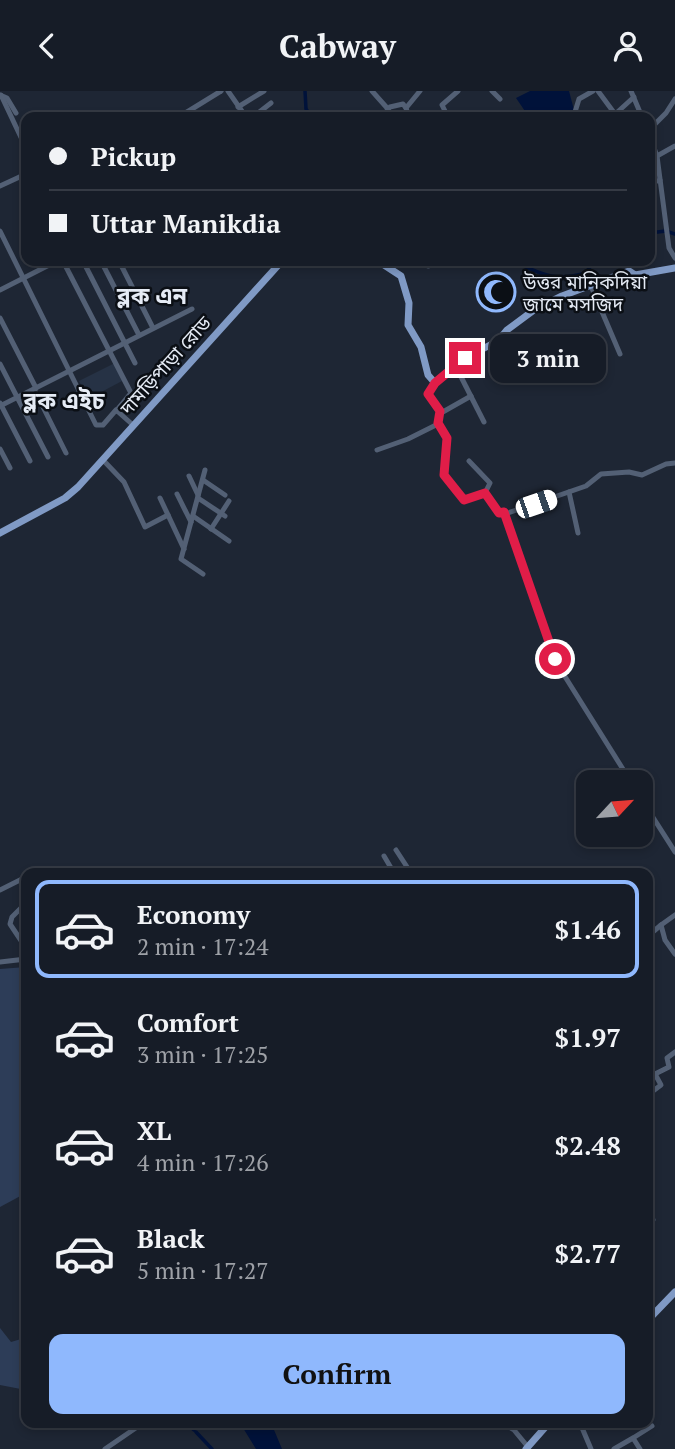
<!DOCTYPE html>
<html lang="en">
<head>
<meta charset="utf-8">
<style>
  body { margin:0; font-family:"PT Serif","Noto Sans Bengali",serif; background:#232933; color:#f1f3f6; height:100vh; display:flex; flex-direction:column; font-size:26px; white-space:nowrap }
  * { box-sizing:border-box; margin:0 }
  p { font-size:23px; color:#9ea1a7 }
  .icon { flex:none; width:38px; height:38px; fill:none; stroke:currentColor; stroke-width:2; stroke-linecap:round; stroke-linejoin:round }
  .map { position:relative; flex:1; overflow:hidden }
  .sheet { position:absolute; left:21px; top:777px; width:632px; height:560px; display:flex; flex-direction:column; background:#161c27; border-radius:14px; box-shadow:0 4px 10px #0003,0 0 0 2px #353a44 }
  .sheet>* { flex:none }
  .hud { position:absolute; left:21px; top:21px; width:634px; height:154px; border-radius:14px; box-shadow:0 4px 10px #0003,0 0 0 2px #353a44; display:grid; align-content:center; height:154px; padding:0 28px; background:#161c27 }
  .needle { width:46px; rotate:64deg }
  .fabs { position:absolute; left:576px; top:679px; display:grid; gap:14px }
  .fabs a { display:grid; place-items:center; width:77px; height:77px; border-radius:14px; background:#161c27; box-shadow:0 4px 10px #0003,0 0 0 2px #353a44; font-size:35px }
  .end { position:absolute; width:32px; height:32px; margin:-16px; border:9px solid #e11d48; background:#fff; box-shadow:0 0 0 4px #fff }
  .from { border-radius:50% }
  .bubble { position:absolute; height:49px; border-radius:14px; background:#161c27; box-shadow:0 4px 10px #0003,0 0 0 2px #353a44; font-size:23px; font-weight:700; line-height:49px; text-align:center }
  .car { position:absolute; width:21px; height:42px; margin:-21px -10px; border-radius:9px; box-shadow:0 0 5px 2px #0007; background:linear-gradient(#fff 24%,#345 0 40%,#fff 0 76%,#345 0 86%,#fff 0) }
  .hud b { display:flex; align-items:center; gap:24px; height:66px; font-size:26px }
  .hud b+b { border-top:2px solid #353a44 }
  .hud i { width:18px; height:18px; background:#f1f3f6 }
  ul { padding:12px 0 0; list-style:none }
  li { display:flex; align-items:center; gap:21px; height:98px; margin:0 14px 10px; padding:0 14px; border:4px solid transparent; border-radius:14px }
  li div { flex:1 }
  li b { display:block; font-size:26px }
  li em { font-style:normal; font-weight:700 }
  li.on { border-color:#8fb8fd }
  li>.icon { width:63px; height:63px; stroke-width:1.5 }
  .action { display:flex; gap:14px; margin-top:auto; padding:14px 28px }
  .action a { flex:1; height:80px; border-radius:14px; background:#8fb8fd; color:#111; font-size:28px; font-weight:700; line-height:80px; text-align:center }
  header { display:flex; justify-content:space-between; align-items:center; height:91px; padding:0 28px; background:#161c27; font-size:32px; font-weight:700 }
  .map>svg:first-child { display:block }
</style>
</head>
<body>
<header><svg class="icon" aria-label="back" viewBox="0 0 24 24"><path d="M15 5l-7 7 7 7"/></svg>Cabway<svg class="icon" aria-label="person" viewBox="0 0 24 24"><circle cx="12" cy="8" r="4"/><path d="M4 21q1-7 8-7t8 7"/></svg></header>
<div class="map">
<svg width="675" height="1358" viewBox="0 0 675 1358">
  <rect width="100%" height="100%" fill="#1e2634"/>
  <polygon fill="#263245" points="115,272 124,289 88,308 79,290"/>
  <g fill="#2d3d58">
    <polygon points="26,876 26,1102 0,1116 0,878"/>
    <polygon points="0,1237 11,1251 21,1248 26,1253 26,1299 0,1294"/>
  </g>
  <g fill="#00123a">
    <polygon points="530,0 569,0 574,19 566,26 529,26 516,7"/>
    <polygon points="240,1332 277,1332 272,1334 282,1358 256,1358"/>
  </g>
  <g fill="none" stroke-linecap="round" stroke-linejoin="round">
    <g stroke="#00123a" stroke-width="3.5">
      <polyline points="305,0 306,18 312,26"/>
      <polyline points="649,142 666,140 675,143"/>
      <path d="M513,170C540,183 555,191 586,182L594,170"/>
      <polyline points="187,1332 194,1339"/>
      <polyline points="196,1341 212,1358"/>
    </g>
    <g stroke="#536075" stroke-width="5">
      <polyline points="228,0 246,26"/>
      <polyline points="372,0 388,18"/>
      <polyline points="492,0 500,8"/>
      <polyline points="598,0 615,23"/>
      <polyline points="631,0 642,26"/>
      <polyline points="0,4 7,7 16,22"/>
      <polyline points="1,4 26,57"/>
      <polyline points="238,16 264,0"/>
      <polyline points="187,21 221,0"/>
      <polyline points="253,26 271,12"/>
      <polyline points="382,26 390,16 403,13 406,17"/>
      <polyline points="409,26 406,17 420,0"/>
      <polyline points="448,26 442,14 458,0"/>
      <polyline points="567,26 575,21 579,8 593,0"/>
      <polyline points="612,26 634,6"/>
      <polyline points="649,39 666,22 675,8"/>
      <polyline points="649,43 657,65 669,157 675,167"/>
      <polyline points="657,65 675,55"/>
      <polyline points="20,86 26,97"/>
      <polyline points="649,93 660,89"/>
      <polyline points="0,95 26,83"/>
      <polyline points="0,140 96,334 103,334 116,319 133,334"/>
      <polyline points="63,170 131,302 116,320"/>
      <polyline points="83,170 135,272"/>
      <polyline points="101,170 139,244"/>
      <polyline points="119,170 153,237"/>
      <polyline points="411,170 413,173"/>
      <polyline points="428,175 444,170"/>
      <polyline points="591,195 620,263"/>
      <polyline points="0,199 57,170"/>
      <polyline points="0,227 36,297"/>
      <polyline points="0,273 48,366"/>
      <polyline points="455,274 484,331"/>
      <polyline points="34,298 66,362"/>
      <polyline points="0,312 30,370"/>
      <polyline points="0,315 192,218"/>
      <polyline points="441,322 471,305"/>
      <polyline points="438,333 447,347 445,387 464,409 485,402"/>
      <polyline points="0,358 10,377"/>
      <polyline points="377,359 408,348 438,333 440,321 428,303 435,292"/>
      <polyline points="103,369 124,391 145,436 168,424"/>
      <polyline points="469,370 490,392 485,402 499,422 504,421 559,576 631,691"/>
      <polyline points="189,385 198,404"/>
      <polyline points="203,389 225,404"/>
      <polyline points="569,401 578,442"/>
      <polyline points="177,403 191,431"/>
      <polyline points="160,407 184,458"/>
      <polyline points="198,407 225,425"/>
      <polyline points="505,423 586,395 601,383 629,381 642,384 666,373 675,372"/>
      <polyline points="193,425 229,450"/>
      <polyline points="211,438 229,410"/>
      <polyline points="203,483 181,468 205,379"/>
      <polyline points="640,706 675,761"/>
      <polyline points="396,759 411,782"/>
      <polyline points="384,765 394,782"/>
      <polyline points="0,799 26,786"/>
      <polyline points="26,812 12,826 10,833 26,857"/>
      <polyline points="675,824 661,834 665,849 675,863"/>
      <polyline points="648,845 661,834"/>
      <polyline points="0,871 26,868"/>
      <polyline points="648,982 655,983 669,976 667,967 675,961"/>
      <polyline points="649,1003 661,994 655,983"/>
      <polyline points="648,1128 653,1129"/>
      <polyline points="503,1332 514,1339 528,1356"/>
      <polyline points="580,1332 591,1358"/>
      <polyline points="105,1358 143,1332"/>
      <polyline points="614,1358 633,1347"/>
      <polyline points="640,1358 633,1347 652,1335"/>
    </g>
    <g stroke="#809ac5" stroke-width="7">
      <polyline points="378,170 401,185 409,212 408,234 421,256 428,284 435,292 461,269 498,250 507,239 534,219 562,205 629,180 635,184 675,177"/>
      <polyline points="0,442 65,407 78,396 282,170"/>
      <polyline points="648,1229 675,1201"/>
      <polyline points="526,1358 549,1332"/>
    </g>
  </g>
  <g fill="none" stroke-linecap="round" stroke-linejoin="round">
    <polyline stroke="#e11d48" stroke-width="9" points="465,267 435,292 428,303 440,320 438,332 447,347 444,384 464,409 485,402 499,422 504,421 555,568"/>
  </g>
  <defs>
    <symbol id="mosque-ring" viewBox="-11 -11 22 22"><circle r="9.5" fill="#0b0f15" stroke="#8fb8fd" stroke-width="1.5"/><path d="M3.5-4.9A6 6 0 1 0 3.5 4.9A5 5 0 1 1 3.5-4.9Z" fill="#8fb8fd"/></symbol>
  </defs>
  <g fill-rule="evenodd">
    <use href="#mosque-ring" x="474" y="179" width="44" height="44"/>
  </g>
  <g text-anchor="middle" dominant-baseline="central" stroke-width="5" stroke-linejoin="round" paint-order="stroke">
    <g font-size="19" fill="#e5ebf5" stroke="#0b0f15" text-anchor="start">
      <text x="523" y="190">উত্তর মানিকদিয়া<tspan x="523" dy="22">জামে মসজিদ</tspan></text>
    </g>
    <g font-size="19" fill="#e5ebf5" stroke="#0b0f15">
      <text transform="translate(165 274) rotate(-48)">দামড়িপাড়া রোড</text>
    </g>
    <g font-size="23" font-weight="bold" fill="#e5ebf5" stroke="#0b0f15">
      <text x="152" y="204">ব্লক এন</text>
      <text x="64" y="309">ব্লক এইচ</text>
    </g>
  </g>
</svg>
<div class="fabs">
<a><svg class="needle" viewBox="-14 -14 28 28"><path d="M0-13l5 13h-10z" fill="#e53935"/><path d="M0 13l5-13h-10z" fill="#9ea1a7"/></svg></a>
</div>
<i class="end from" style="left:555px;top:568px"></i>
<i class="end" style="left:465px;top:267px"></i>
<div class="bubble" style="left:490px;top:243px;width:116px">3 min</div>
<i class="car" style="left:536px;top:413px;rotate:71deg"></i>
<div class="hud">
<b><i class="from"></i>Pickup</b>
<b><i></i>Uttar Manikdia</b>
</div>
<section class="sheet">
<ul>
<li class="on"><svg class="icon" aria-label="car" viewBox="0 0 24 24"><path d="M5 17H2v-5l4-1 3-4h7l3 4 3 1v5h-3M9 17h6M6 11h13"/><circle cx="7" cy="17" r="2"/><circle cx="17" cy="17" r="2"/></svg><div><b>Economy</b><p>2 min · 17:24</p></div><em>$1.46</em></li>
<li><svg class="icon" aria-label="car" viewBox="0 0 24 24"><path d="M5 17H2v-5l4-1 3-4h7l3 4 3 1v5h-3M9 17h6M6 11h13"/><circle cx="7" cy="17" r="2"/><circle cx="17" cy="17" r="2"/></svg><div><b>Comfort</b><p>3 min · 17:25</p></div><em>$1.97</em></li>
<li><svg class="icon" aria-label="car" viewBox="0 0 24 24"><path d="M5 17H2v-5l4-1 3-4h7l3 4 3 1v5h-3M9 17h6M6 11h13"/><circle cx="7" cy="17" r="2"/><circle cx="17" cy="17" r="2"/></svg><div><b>XL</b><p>4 min · 17:26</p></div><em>$2.48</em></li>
<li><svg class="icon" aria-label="car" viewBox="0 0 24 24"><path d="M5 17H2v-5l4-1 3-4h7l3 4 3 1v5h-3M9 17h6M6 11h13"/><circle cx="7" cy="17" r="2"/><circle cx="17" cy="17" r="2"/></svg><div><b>Black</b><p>5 min · 17:27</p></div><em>$2.77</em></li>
</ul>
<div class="action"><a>Confirm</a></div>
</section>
</div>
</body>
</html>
